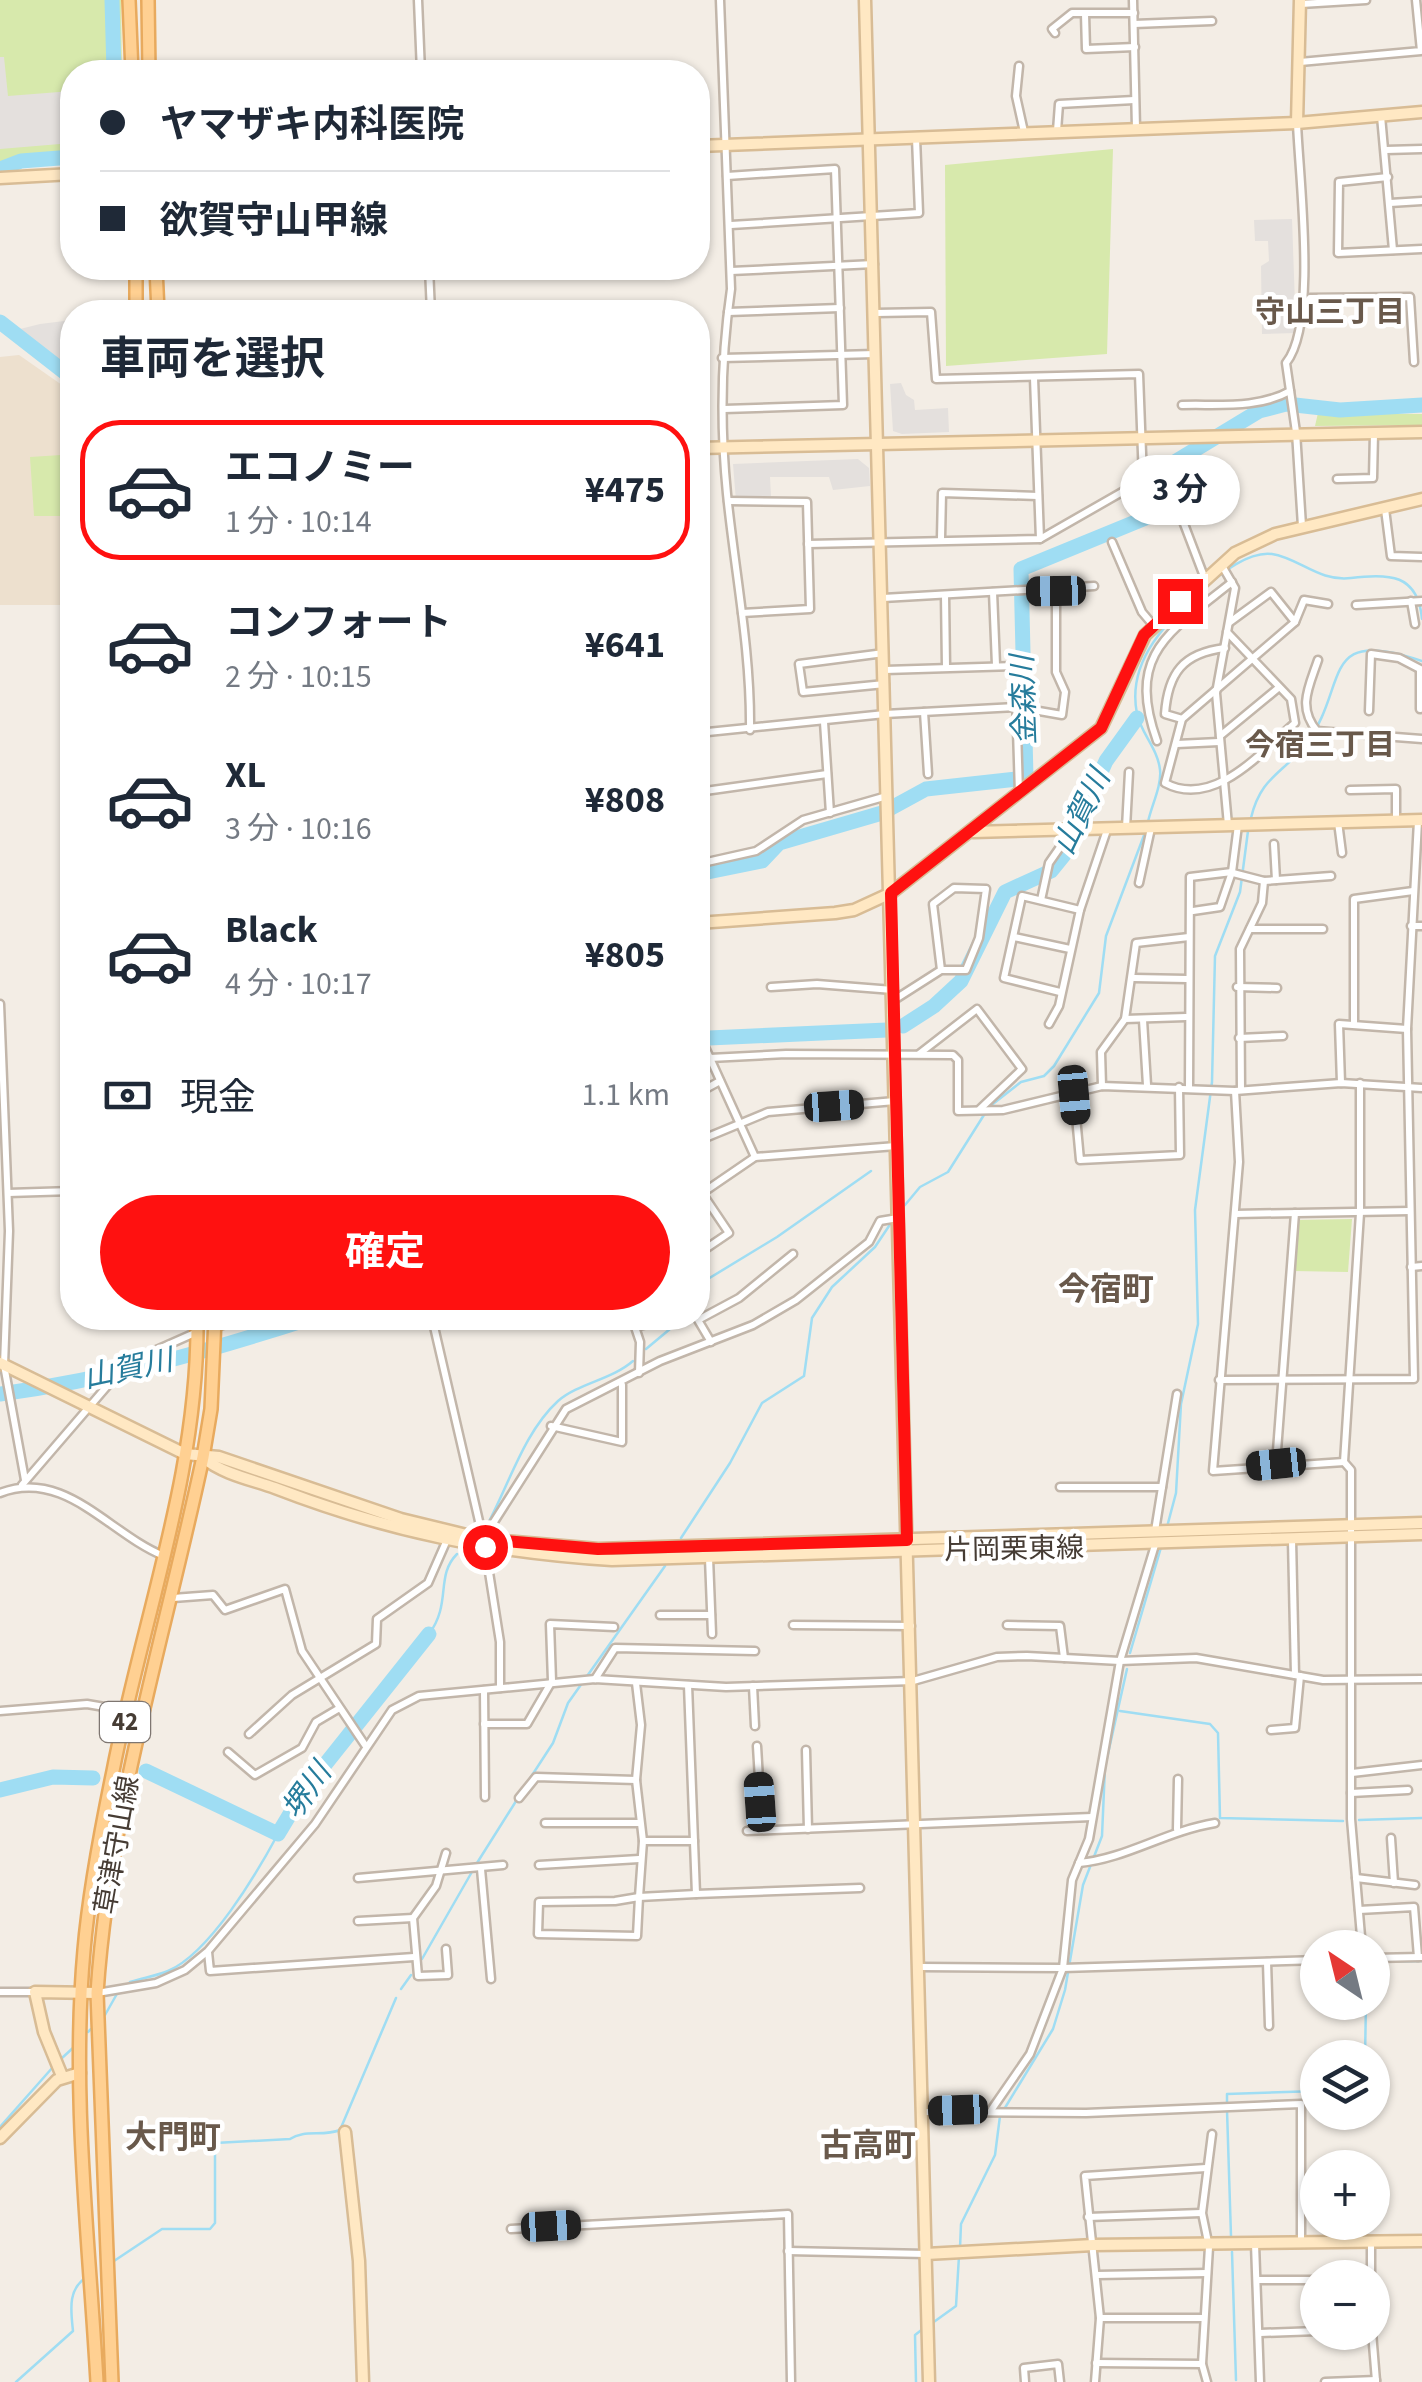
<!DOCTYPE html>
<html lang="ja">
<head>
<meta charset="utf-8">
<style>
  body { margin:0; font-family:"Source Sans 3","Noto Sans JP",sans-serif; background:#f2f2f3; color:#1f2937; height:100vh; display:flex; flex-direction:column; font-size:38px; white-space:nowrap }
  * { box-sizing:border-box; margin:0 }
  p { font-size:32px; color:#747a83 }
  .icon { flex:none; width:55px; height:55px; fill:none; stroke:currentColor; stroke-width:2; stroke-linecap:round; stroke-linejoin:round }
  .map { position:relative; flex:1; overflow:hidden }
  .side { position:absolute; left:60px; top:300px; width:650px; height:1030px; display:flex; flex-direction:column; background:#fff; border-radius:40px; box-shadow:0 2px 8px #0004 }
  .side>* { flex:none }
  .hud { position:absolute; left:60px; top:60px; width:650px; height:220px; border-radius:40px; box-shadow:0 2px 8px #0004; display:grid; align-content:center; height:220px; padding:0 40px; background:#fff }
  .needle { width:65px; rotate:325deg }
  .buttons { position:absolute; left:1300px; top:1930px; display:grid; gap:20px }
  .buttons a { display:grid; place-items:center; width:90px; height:90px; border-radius:50%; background:#fff; box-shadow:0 2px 8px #0004; font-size:50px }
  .end { position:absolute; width:45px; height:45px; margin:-22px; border:12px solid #ff1110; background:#fff; box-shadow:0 0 0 5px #fff }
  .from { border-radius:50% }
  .bubble { position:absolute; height:70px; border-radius:35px; background:#fff; box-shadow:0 2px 8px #0004; font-size:32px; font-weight:700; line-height:70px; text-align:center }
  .car { position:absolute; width:30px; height:60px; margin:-30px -15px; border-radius:12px; box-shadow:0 0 8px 2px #0007; background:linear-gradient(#222 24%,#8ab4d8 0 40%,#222 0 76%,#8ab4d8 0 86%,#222 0) }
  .hud b { display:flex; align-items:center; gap:35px; height:95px; font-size:38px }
  .hud b+b { border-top:2px solid #e0e1e3 }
  .hud i { width:25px; height:25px; background:#1f2937 }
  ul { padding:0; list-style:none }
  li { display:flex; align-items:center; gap:30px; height:140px; margin:0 20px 15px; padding:0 20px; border:5px solid transparent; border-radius:40px }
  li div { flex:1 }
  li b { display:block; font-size:38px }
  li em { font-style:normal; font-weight:700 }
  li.active { border-color:#ff1110 }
  li>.icon { width:90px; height:90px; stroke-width:1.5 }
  h2 { padding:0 40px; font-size:45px; line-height:120px }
  .pay { display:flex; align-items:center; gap:25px; height:110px; padding:0 40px; font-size:38px }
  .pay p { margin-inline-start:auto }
  .button { display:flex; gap:20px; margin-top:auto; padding:20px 40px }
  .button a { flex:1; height:115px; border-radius:60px; background:#ff1110; color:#fff; font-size:40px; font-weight:700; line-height:115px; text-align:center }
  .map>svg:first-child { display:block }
</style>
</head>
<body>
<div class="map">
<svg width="1422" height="2382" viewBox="0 0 1422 2382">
  <rect width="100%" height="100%" fill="#f3ede5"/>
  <polygon fill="#ede0ce" points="19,355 72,392 72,605 0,605 0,357"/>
  <g fill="#d7e9ac">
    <polygon points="0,0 121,0 122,72 72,72 72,164 0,168"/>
    <polygon points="1113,149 1107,354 946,366 945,165"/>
    <polygon points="1318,413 1422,414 1422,425 1315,426"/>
    <polygon points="61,455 63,516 34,516 30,457"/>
    <polygon points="1352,1219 1348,1272 1293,1271 1297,1220"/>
  </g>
  <g fill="#e4e0dd">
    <polygon points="0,57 4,57 8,96 72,91 72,143 0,149"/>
    <polygon points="1292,219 1296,333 1262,334 1261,266 1269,261 1268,241 1255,241 1254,220"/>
    <polygon points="72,320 72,371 16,330 40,324"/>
    <polygon points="901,383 906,395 914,400 915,410 948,408 949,432 902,434 893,431 890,384"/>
    <polygon points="858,459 869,468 870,486 833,490 829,477 770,477 771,496 736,501 733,464"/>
  </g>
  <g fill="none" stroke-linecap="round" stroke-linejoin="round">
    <g stroke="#9fddf3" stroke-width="2.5">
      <path d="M1251,818C1261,776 1283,774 1306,744C1350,686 1317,625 1422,661"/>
      <path d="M1148,822C1151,807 1162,785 1160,770C1158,749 1141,733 1137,714C1126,659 1168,621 1206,587C1221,573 1249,551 1272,554C1299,558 1319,582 1351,578C1389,573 1418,574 1422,619"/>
      <polyline points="905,1205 920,1187 948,1172 989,1107 1021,1082 1044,1076 1054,1066 1099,993 1106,936 1146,830"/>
      <polyline points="698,1285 777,1237 871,1171"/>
      <polyline points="646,1349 670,1329 675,1318"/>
      <polyline points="1167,1527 1176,1493 1181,1404 1198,1324 1195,1210 1212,1082 1215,956 1240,892 1248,831"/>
      <path d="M485,1529C508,1488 523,1433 558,1401C579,1383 611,1380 633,1361"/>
      <polyline points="681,1538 730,1463 762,1403 804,1376 812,1318 832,1287 875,1247 891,1223"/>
      <path d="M429,1634C452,1603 435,1576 457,1554"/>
      <polyline points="1130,1653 1162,1544"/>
      <polyline points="1120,1711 1210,1724 1218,1733 1220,1818 1343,1821"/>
      <polyline points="527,1783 553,1743 568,1703 665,1566"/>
      <polyline points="1359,1820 1422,1818"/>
      <polyline points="477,1863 518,1798"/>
      <polyline points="422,1959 473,1870"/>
      <polyline points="1372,1962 1422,1961"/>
      <path d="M130,1982C142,1978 156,1976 168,1971C210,1953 257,1873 278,1834"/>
      <polyline points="401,1989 411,1975"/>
      <polyline points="105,2015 118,1992"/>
      <polyline points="88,2032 91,2029"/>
      <polyline points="62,2058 74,2047"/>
      <polyline points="1365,2058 1366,2002"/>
      <polyline points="1227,2104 1227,2094 1318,2091"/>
      <polyline points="1227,2110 1231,2236"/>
      <polyline points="0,2127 53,2067"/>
      <polyline points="960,2248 961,2224 995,2155 1000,2116 1053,2029 1065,1990 1083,1885 1102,1836 1105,1767 1127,1669"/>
      <polyline points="1232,2252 1236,2380"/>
      <path d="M111,2263L162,2229H210L215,2223V2143L290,2139C304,2129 323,2137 340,2130L396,1998"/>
      <polyline points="931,2324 956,2306 959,2256"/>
      <path d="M16,2382L73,2331C71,2311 67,2289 87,2277"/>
      <polyline points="916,2382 915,2335 924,2328"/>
    </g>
    <g stroke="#9fddf3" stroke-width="15">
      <polyline points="112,0 114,72"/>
      <polyline points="0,169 21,161 72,157"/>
      <polyline points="0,322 72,378"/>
      <polyline points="698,874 762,861 779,843 882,813 926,789 1026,778 1021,569 1160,512 1155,474 1259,411 1286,404 1340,410 1422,405"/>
      <polyline points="903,1026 934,1006 961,981 1005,892 1051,871 1064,855 1106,761 1137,718"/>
      <polyline points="709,1038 887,1030"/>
      <path d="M0,1394C110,1379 206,1352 311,1318"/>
      <polyline points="146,1771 278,1834 304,1791 429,1634"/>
      <polyline points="0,1790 53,1777 93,1778"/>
    </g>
    <defs>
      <g id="street">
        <polyline points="418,0 421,72"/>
        <path d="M720,0L731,289C721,357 720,425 727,494C735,573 751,651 750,730"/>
        <polyline points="1133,0 1136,128"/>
        <polyline points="1301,4 1366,0"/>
        <polyline points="1085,14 1086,49 1135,47"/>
        <polyline points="1134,24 1212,21"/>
        <polyline points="1055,33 1052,29 1072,13 1134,13"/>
        <polyline points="1300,62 1421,51 1416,0"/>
        <polyline points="1019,66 1016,96 1024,132"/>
        <polyline points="1381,116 1393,250"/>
        <path d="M1297,123C1299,177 1318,324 1286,363L1296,432L1302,526"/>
        <polyline points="1057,131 1059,104 1134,100"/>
        <polyline points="1386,150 1422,149"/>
        <polyline points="1388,177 1339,182 1338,253 1422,249"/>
        <polyline points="1390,203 1422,201"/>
        <polyline points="731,225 919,213 916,138"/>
        <polyline points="429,268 431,312"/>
        <polyline points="731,271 874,264"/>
        <polyline points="1305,305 1310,298 1410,297 1414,362"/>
        <polyline points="728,312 840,308"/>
        <polyline points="722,358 875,354"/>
        <polyline points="1034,378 1040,539"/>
        <path d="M1182,405C1219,404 1258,409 1290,391"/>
        <polyline points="724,409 843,405 835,169 727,176"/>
        <polyline points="1337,479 1373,478 1374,433"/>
        <polyline points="728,501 807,502 810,609 742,613"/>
        <polyline points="1385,509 1391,556 1422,557"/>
        <polyline points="941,538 942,493 1038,496"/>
        <polyline points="1112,542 1142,612 1153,625"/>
        <polyline points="808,544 1040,539 1143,480 1139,374 936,379 931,312 876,313"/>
        <polyline points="1221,564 1235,588 1216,693 1228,825"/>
        <polyline points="1205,579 1181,516 1212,503"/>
        <polyline points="993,592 996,665"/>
        <polyline points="945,595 946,667"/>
        <polyline points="883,598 1094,586"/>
        <polyline points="1411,601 1415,624"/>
        <polyline points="1356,605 1422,601"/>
        <polyline points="1230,622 1271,592 1295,622"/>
        <path d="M1227,632L1291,699L1295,723C1261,752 1214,809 1165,783L1182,719L1295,622L1304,600L1328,604"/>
        <polyline points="884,653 799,664 803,692 885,684"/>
        <path d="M1318,660C1309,687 1297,707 1317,731L1422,739"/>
        <polyline points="885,670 1015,666 1019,793"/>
        <polyline points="1420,709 1420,670"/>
        <polyline points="1369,711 1371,654 1399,658 1422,670"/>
        <polyline points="924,712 928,774"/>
        <path d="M1182,719L1165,714C1168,673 1183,653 1225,648"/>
        <polyline points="824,722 830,813"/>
        <polyline points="698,733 885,714 1016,707 1062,715 1065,692 1056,672 1056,591"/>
        <polyline points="1220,736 1277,689"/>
        <path d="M1157,741C1126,654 1168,633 1232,582"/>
        <polyline points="1177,744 1219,742"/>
        <polyline points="1350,790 1396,789 1396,820"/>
        <polyline points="698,792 827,774"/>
        <polyline points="1338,822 1342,853"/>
        <polyline points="1126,828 1129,772"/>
        <polyline points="1274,844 1276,880"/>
        <polyline points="698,864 756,851 803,820 887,796"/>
        <polyline points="1233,873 1264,881 1331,876"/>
        <polyline points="1139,883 1151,828"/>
        <polyline points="1041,900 1049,863 1072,830"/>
        <polyline points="1193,911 1220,907 1232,872 1238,825"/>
        <polyline points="1411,926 1422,926"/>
        <polyline points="1250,929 1323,929"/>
        <polyline points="1014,937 1070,949"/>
        <polyline points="1134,978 1187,979"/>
        <polyline points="771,987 817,984 893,990"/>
        <polyline points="1237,987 1277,988"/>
        <polyline points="1060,992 1004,978 1022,896 1080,910"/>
        <polyline points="894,1000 941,970 966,970 979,938 986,889 954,888 933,904 941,970"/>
        <polyline points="0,1004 9,1231 4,1365 25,1480"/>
        <polyline points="698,1012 699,1034 755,1157"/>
        <polyline points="1125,1019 1186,1017"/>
        <polyline points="1143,1020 1147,1085"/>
        <polyline points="1049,1024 1059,1006 1080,910 1107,830"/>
        <polyline points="1354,1024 1354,899 1413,891"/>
        <polyline points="1239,1038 1283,1036"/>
        <polyline points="919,1054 977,1009 1022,1069 980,1109"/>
        <polyline points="698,1066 710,1058 786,1054 953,1055 958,1060 958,1111 1003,1110 1102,1086 1235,1091 1341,1083 1422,1088"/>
        <polyline points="1341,1083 1339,1024 1407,1029"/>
        <polyline points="1360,1083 1360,1213 1344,1462 1351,1470 1351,1819 1362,1948"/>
        <polyline points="1102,1086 1101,1052 1125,1019 1136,943 1189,937"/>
        <polyline points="1189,1088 1190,877 1232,872"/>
        <polyline points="1241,1090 1240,949 1262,903 1264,881"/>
        <polyline points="1235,1091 1239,1162 1213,1471 1344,1462"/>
        <polyline points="698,1093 720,1081"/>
        <polyline points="1074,1095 1080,1160 1180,1155 1179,1087"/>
        <polyline points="698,1141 768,1112 895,1101"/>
        <polyline points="8,1193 72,1191"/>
        <polyline points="698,1196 755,1157 896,1146"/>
        <polyline points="1235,1214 1410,1211"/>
        <polyline points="698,1254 729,1233 702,1193"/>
        <polyline points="1411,1267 1422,1266"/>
        <polyline points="432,1318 485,1547 500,1642 500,1688"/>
        <polyline points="711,1342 698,1320 739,1298 793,1254"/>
        <polyline points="639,1373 640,1342 635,1327 665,1320"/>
        <polyline points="1219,1380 1414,1379 1407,1029 1418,821"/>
        <polyline points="551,1426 622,1442 622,1385"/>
        <polyline points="1276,1464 1295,1213"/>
        <polyline points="22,1485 127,1363 197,1332"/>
        <polyline points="1060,1487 1162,1487"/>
        <path d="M0,1493C65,1468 109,1534 164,1556"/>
        <polyline points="1155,1531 1177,1394"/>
        <polyline points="483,1539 566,1409 660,1361 753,1325 796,1300 869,1242 880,1221 898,1218"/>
        <polyline points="1292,1540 1295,1675"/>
        <polyline points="709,1558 712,1634"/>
        <polyline points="173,1598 213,1595 225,1610 285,1589 302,1651 365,1745"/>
        <polyline points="660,1615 711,1615"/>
        <polyline points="793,1625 911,1626"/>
        <polyline points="1007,1625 1060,1626 1064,1658"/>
        <polyline points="595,1679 615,1648 755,1651"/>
        <polyline points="636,1683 641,1725 636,1780 643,1841 694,1841"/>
        <polyline points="688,1685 696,1894 860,1888"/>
        <polyline points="753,1686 755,1726"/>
        <polyline points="484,1690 485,1797"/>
        <polyline points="0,1711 87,1704 128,1711"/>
        <polyline points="484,1724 527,1724 552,1681 550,1624 614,1627"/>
        <polyline points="1271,1730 1295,1728 1300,1676"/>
        <polyline points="249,1734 292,1695 376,1644 377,1619 428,1583 446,1542"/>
        <polyline points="757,1746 762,1830"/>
        <polyline points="806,1750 808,1829"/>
        <polyline points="228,1752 255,1775 302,1748 316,1722 338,1709"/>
        <polyline points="1352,1773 1422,1765"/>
        <polyline points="1351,1793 1408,1790"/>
        <polyline points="519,1798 536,1777 636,1780"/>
        <polyline points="545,1823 640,1823"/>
        <polyline points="1177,1829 1178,1779"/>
        <polyline points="747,1831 1092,1817"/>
        <polyline points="1391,1838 1394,1883"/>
        <polyline points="643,1841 639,1897 696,1894"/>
        <path d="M1079,1863C1125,1859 1166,1831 1215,1823"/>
        <polyline points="539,1865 639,1859"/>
        <polyline points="481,1869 491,1979"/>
        <polyline points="358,1878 503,1865"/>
        <polyline points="1356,1878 1415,1885"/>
        <polygon points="639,1897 637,1936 538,1934 539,1902 615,1901"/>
        <polyline points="1359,1910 1414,1907 1418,1957"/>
        <polyline points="358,1921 413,1918"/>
        <polyline points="446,1949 448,1975 418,1976 413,1918 436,1886 446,1853"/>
        <polyline points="208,1952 210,1971 414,1957"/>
        <polyline points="1372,1958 1421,1957"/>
        <polyline points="1267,1962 1269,2026"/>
        <polyline points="921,1967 1063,1968 1318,1960"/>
        <polyline points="0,1992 35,1992"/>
        <polyline points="97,1993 156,1983 185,1970 208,1951 315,1824 392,1710 419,1696 595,1679 726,1687 913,1681 997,1657 1027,1656 1120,1661 1196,1658 1323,1680 1422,1679"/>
        <polyline points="992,2109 1030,2054 1063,1968 1072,1880 1089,1839 1120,1661 1155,1545"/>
        <polyline points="925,2112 1086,2113 1301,2104 1301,2242"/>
        <polyline points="1088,2217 1201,2213"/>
        <polyline points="511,2229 788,2214 791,2382"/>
        <polyline points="1371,2242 1371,2278"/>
        <polyline points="1255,2244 1260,2382"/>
        <polyline points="788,2251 926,2254"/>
        <polyline points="1097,2275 1207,2273"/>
        <polyline points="1258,2280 1318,2280"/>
        <polyline points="1100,2318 1204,2318"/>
        <polyline points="1372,2332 1376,2381"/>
        <polyline points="1260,2333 1318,2331"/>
        <polyline points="1096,2363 1202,2364"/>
        <polyline points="1025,2382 1024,2368 1058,2364 1060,2382"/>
        <polyline points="1095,2382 1100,2318 1085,2176 1206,2168"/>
        <polyline points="1207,2382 1202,2364 1209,2247 1202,2213 1212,2134"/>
        <polyline points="1325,2382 1376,2380"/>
      </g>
      <g id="secondary">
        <polyline points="865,0 929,2382"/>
        <polyline points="1297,123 1300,0"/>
        <polyline points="698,146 1297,123 1422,112"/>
        <polyline points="0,178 72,174"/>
        <polyline points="698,448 1422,432"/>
        <polyline points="973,832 1422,820"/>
        <polyline points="698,923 835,913 854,910 891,893 1101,728 1145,635 1235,553 1275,534 1422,499"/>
        <polyline points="216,1325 238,1318"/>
        <polyline points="0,1363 185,1454 219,1457 401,1519 483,1539 598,1549 1422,1523"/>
        <path d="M205,1459C223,1474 253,1480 275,1488C389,1532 490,1552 612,1560L1422,1534"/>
        <polyline points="62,2076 44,2032 35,1992 97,1993"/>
        <polyline points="345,2132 359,2261 363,2382"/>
        <polyline points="0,2138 57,2080 80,2073"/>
        <polyline points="926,2254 1093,2245 1422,2241"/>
      </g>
      <g id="primary">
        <polyline points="129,0 132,72"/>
        <polyline points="148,0 149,72"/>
        <polyline points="136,268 136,312"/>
        <polyline points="156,268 158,312"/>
        <path d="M97,2382C89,2239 71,2093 84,1950C89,1891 101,1829 113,1771C142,1620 199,1473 197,1318"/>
        <path d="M112,2382L97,1993C109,1812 165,1635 203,1457L211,1409L215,1318"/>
      </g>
    </defs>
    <use href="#street" stroke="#c2b6aa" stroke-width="11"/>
    <use href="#secondary" stroke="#d8bc95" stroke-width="15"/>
    <use href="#primary" stroke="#e8aa5e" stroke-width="16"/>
    <use href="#street" stroke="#fff" stroke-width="6"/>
    <use href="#secondary" stroke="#ffe8c3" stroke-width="10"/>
    <use href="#primary" stroke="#ffd092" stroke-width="11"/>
  </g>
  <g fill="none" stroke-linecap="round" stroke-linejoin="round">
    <polyline stroke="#ff1110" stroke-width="12" points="485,1547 483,1539 598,1549 907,1540 891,893 1101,728 1144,635 1180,601"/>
  </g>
  <g text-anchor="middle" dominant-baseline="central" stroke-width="9" stroke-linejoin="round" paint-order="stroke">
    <rect fill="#fff" stroke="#7e7671" stroke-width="2.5" x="100" y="1702" width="50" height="40" rx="8"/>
    <g font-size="25" font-weight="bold" fill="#463c34">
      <text x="125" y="1722">42</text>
    </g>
    <g font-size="28" fill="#463c34" stroke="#fff">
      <text transform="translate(1014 1549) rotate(-1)">片岡栗東線</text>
      <text transform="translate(117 1845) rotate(-80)">草津守山線</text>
    </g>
    <g font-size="30" font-weight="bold" fill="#69594b" stroke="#fff">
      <text x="1330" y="312">守山三丁目</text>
      <text x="1320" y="745">今宿三丁目</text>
    </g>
    <g font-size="30" font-style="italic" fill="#267c9c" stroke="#fff">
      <text transform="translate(1024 700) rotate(-92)">金森川</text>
      <text transform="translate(1082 812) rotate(-64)">山賀川</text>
      <text transform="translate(128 1369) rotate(-12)">山賀川</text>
      <text transform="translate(307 1791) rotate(-55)">堺川</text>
    </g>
    <g font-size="32" font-weight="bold" fill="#69594b" stroke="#fff">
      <text x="1106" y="1290">今宿町</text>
      <text x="173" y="2138">大門町</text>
      <text x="868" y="2146">古高町</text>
    </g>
  </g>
</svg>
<div class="buttons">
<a><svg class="needle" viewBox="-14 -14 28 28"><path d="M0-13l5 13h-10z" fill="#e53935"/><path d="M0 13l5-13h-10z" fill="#747a83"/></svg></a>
<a><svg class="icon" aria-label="layers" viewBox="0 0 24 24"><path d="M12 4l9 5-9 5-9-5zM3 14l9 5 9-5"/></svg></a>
<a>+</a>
<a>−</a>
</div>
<i class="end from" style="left:485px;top:1547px"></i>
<i class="end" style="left:1180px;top:601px"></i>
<div class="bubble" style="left:1120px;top:455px;width:120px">3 分</div>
<i class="car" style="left:1056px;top:591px;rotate:269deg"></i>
<i class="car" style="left:1074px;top:1095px;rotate:175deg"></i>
<i class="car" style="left:834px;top:1106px;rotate:86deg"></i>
<i class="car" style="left:1276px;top:1464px;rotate:264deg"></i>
<i class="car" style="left:760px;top:1802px;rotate:356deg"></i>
<i class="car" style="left:958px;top:2110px;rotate:268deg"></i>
<i class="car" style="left:551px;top:2226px;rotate:87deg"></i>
<div class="hud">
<b><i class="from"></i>ヤマザキ内科医院</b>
<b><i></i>欲賀守山甲線</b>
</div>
<section class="side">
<h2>車両を選択</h2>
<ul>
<li class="active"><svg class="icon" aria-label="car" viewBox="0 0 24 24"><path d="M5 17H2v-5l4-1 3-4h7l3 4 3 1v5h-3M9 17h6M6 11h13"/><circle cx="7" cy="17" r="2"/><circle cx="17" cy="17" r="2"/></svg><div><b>エコノミー</b><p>1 分 · 10:14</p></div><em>¥475</em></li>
<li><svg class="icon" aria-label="car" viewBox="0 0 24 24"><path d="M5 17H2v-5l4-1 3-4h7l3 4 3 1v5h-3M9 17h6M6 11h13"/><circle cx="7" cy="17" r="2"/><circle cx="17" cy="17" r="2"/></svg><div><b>コンフォート</b><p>2 分 · 10:15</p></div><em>¥641</em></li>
<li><svg class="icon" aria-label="car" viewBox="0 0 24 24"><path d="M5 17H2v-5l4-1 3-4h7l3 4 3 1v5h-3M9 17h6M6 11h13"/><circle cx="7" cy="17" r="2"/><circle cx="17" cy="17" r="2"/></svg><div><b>XL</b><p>3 分 · 10:16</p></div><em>¥808</em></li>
<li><svg class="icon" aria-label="car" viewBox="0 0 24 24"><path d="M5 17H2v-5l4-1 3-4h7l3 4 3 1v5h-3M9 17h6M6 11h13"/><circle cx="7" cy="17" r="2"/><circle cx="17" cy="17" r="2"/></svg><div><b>Black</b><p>4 分 · 10:17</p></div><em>¥805</em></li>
</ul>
<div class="pay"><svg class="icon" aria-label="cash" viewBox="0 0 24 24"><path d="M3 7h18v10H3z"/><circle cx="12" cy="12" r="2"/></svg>現金<p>1.1 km</p></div>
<div class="button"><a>確定</a></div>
</section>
</div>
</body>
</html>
